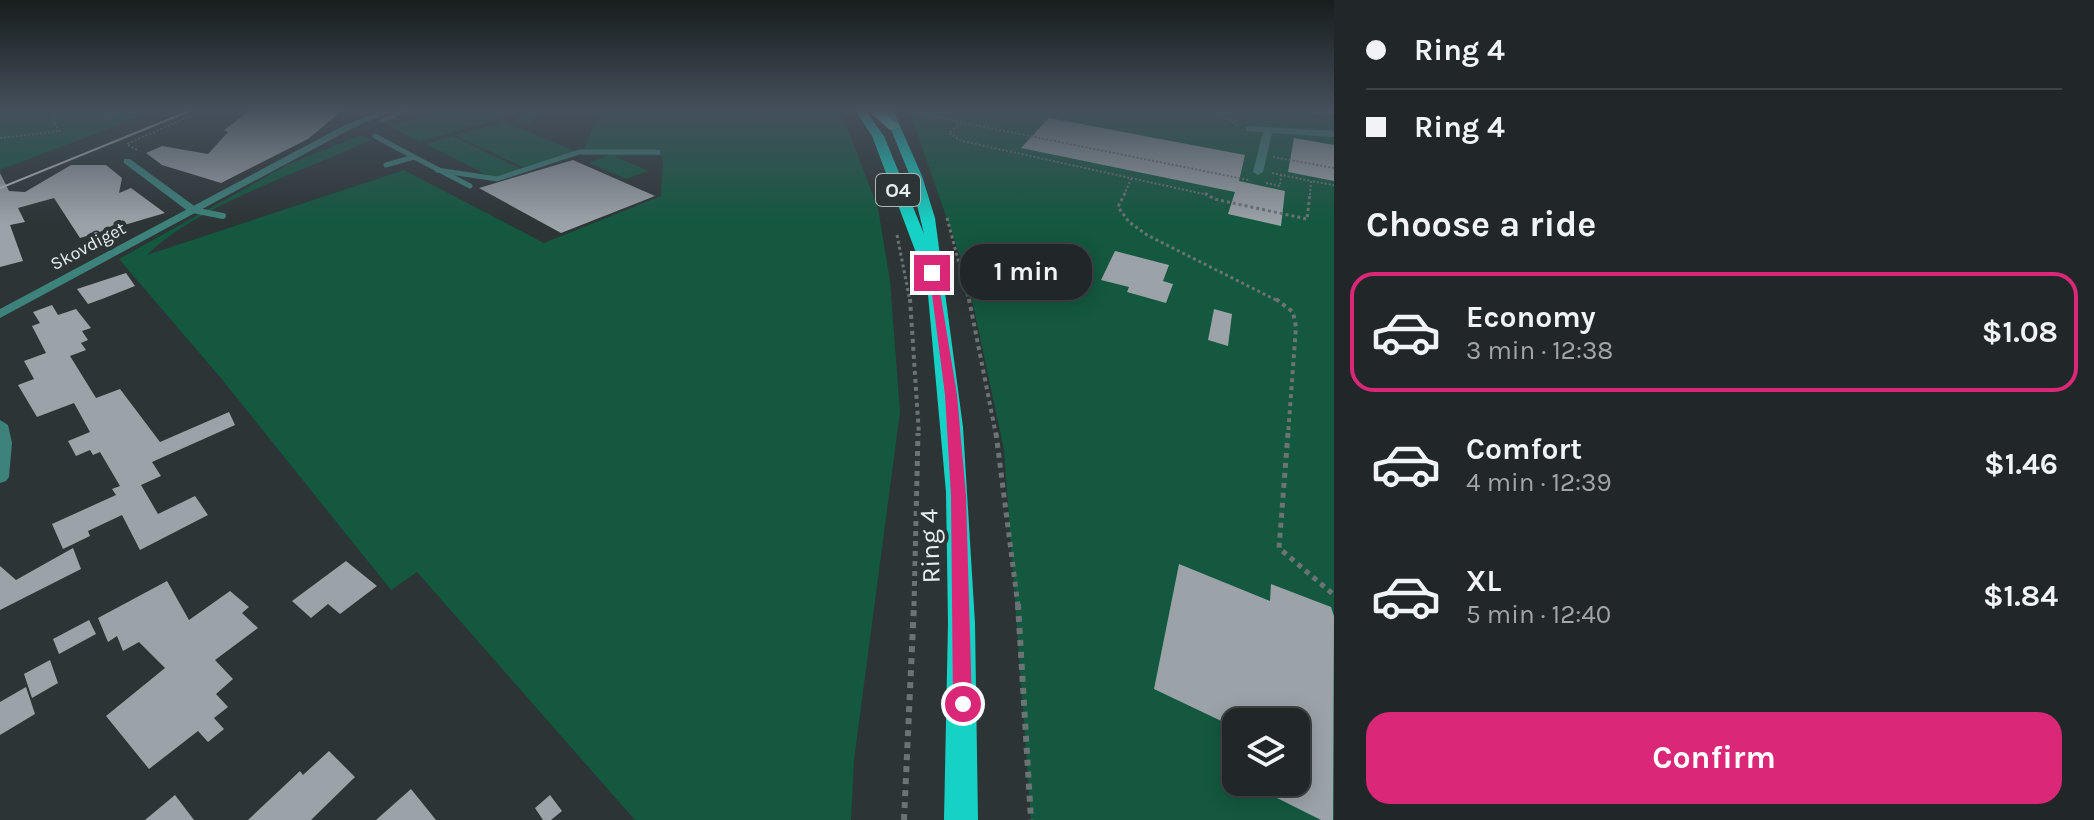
<!DOCTYPE html>
<html lang="en">
<head>
<meta charset="utf-8">
<style>
  body { margin:0; font-family:Karla,sans-serif; background:#2d3334; color:#f1f3f6; height:100vh; display:flex; flex-direction:column; font-size:30px; white-space:nowrap }
  * { box-sizing:border-box; margin:0 }
  p { font-size:26px; color:#a2a5a8 }
  .icon { flex:none; width:44px; height:44px; fill:none; stroke:currentColor; stroke-width:2; stroke-linecap:round; stroke-linejoin:round }
  .map { position:relative; flex:1; overflow:hidden }
  .panel { display:flex; flex-direction:column; background:#212728; width:760px }
  .panel>* { flex:none }
  .top-card { display:grid; align-content:center; height:176px; padding:0 32px; background:#212728 }
  .tools { position:absolute; left:1222px; top:708px; display:grid; gap:16px }
  .tools a { display:grid; place-items:center; width:88px; height:88px; border-radius:16px; background:#212728; box-shadow:0 4px 20px #0003,0 0 0 2px #3e4445; font-size:40px }
  .end { position:absolute; width:36px; height:36px; margin:-18px; border:10px solid #db2777; background:#fff; box-shadow:0 0 0 4px #fff }
  .from { border-radius:50% }
  .bubble { position:absolute; height:56px; border-radius:24px; background:#212728; box-shadow:0 4px 20px #0003,0 0 0 2px #3e4445; font-size:26px; font-weight:700; line-height:56px; text-align:center }
  .top-card b { display:flex; align-items:center; gap:28px; height:76px; font-size:30px }
  .top-card b+b { border-top:2px solid #3e4445 }
  .top-card i { width:20px; height:20px; background:#f1f3f6 }
  ul { padding:0; list-style:none }
  li { display:flex; align-items:center; gap:24px; height:120px; margin:0 16px 12px; padding:0 16px; border:4px solid transparent; border-radius:24px }
  li div { flex:1 }
  li b { display:block; font-size:30px }
  li em { font-style:normal; font-weight:700 }
  li.on { border-color:#db2777 }
  li>.icon { width:72px; height:72px; stroke-width:1.5 }
  h2 { padding:0 32px; font-size:36px; line-height:96px }
  .button { display:flex; gap:16px; margin-top:auto; padding:16px 32px }
  .button a { flex:1; height:92px; border-radius:24px; background:#db2777; color:#fff; font-size:32px; font-weight:700; line-height:92px; text-align:center }
  main { display:flex; flex:1; min-height:0 }
  .map>svg:first-child { display:block }
</style>
</head>
<body>
<main>
<div class="map">
<svg width="1334" height="820" viewBox="0 0 1334 820">
  <rect width="100%" height="100%" fill="#2c3435"/>
  <g fill="#13583f" fill-rule="evenodd">
    <polygon points="158,110 0,170 0,114"/>
    <polygon points="435,110 567,110 538,111 532,123 515,123 520,112 420,142 389,126 438,113"/>
    <path d="M601,110L841,112L878,208L890,281L900,412L854,760L851,820H635L417,572L391,590L220,377L119,259L289,164L361,135L370,140C302,173 200,203 147,255L404,170L544,243L661,196L663,156H614L649,171L626,179L589,163L608,155H581Z"/>
    <path d="M909,110H1229L1334,118V820H1031L1004,450L967,276ZM1236,722H1296V782H1236Z"/>
    <polygon points="504,121 575,151 525,168 455,135"/>
    <polygon points="452,136 521,169 497,177 489,176 426,144"/>
  </g>
  <g fill="#9ca3a8">
    <polygon points="251,110 343,110 308,139 221,183 162,165 146,153 162,146 208,154 228,132 224,130"/>
    <polygon points="1049,118 1245,155 1239,181 1285,191 1281,226 1228,214 1235,192 1021,148"/>
    <polygon points="1294,138 1334,145 1334,181 1288,172"/>
    <polygon points="573,160 655,196 561,233 479,188"/>
    <polygon points="71,165 106,165 122,178 119,193 131,188 165,213 80,238 54,198 18,208 25,222 10,225 23,261 0,267 0,173 9,191 25,192"/>
    <polygon points="1115,251 1169,265 1163,281 1173,284 1166,303 1127,292 1129,287 1101,280"/>
    <polygon points="126,273 135,286 102,299 88,304 77,289"/>
    <polygon points="52,305 58,315 76,309 91,328 82,331 88,340 81,343 86,350 70,356 96,398 120,389 160,442 229,412 235,425 152,462 161,476 141,485 158,514 195,496 208,515 140,550 122,515 88,531 90,536 63,549 52,524 116,495 112,489 120,486 100,452 93,455 90,450 76,456 68,441 90,432 74,403 37,417 18,385 34,379 24,361 46,353 32,326 40,323 33,312"/>
    <polygon points="1214,309 1232,314 1228,346 1208,340"/>
    <polygon points="73,548 81,569 0,610 0,566 16,580"/>
    <polygon points="346,561 377,586 340,614 328,604 311,618 292,601"/>
    <polygon points="1179,564 1270,601 1271,584 1331,607 1334,616 1333,820 1321,820 1245,782 1296,782 1296,722 1236,722 1236,728 1154,689"/>
    <polygon points="167,581 189,620 230,591 249,607 242,613 258,628 215,660 233,679 216,694 228,707 214,718 224,729 208,742 198,731 149,769 106,716 165,668 139,642 123,651 117,636 108,642 98,618"/>
    <polygon points="89,620 96,634 59,654 53,639"/>
    <polygon points="50,660 58,683 32,698 24,674"/>
    <polygon points="26,687 35,714 0,735 0,702"/>
    <polygon points="329,751 355,777 311,820 248,820 300,771 303,775"/>
    <polygon points="411,789 436,820 376,820"/>
    <polygon points="175,795 194,820 145,820"/>
    <polygon points="550,795 562,811 551,820 543,820 535,808"/>
  </g>
  <g fill="none" stroke-linecap="round" stroke-linejoin="round">
    <g stroke="#6c7374" stroke-width="2" stroke-dasharray="2 2" stroke-linecap="butt">
      <polyline points="838,110 849,114"/>
      <polyline points="1212,110 1239,126"/>
      <polyline points="1248,110 1286,112"/>
      <polyline points="200,111 215,110"/>
      <polyline points="905,111 1249,180"/>
      <polyline points="104,118 118,110"/>
      <polyline points="961,123 949,133 962,141 1208,195"/>
      <polyline points="0,138 60,131 53,122 58,110"/>
      <polyline points="137,150 127,144 199,112"/>
      <polyline points="1273,157 1334,168"/>
      <polyline points="1272,173 1311,181"/>
      <polyline points="1266,183 1280,186 1281,175"/>
      <polyline points="1124,195 1132,177"/>
      <polyline points="1310,195 1311,181 1334,185"/>
    </g>
    <g stroke="#6c7374" stroke-width="3" stroke-dasharray="3 3" stroke-linecap="butt">
      <polyline points="1125,193 1118,207 1129,222 1147,235 1278,301"/>
      <polyline points="1205,193 1214,199 1307,219 1310,193"/>
      <polyline points="947,218 969,301"/>
      <polyline points="897,235 910,301"/>
    </g>
    <g stroke="#6c7374" stroke-width="4" stroke-dasharray="4 4" stroke-linecap="butt">
      <polyline points="910,299 919,435"/>
      <polyline points="969,299 996,435"/>
      <polyline points="1276,299 1293,312 1296,327 1288,435"/>
    </g>
    <g stroke="#6c7374" stroke-width="5" stroke-dasharray="5 5" stroke-linecap="butt">
      <polyline points="996,433 1018,606"/>
      <polyline points="1288,433 1279,548 1334,595"/>
      <polyline points="914,606 918,433"/>
    </g>
    <g stroke="#6c7374" stroke-width="6" stroke-dasharray="6 6" stroke-linecap="butt">
      <polyline points="1018,604 1031,820"/>
      <polyline points="904,820 914,604"/>
    </g>
    <g stroke="#3d837c" stroke-width="5">
      <polyline points="375,136 414,157"/>
      <polyline points="386,165 414,157 470,186"/>
      <polyline points="437,170 497,179 579,152 658,152"/>
    </g>
    <polyline stroke="#3d837c" stroke-width="6" points="193,210 223,216"/>
    <g fill="#3d837c" fill-rule="evenodd">
      <polygon points="1249,126 1334,131 1334,137 1272,133 1263,172 1258,175 1253,172 1263,132 1246,131 1246,127"/>
      <polygon points="124,159 130,159 197,208 197,212 189,212 124,163"/>
      <polygon points="0,420 8,425 12,443 9,477 6,481 0,483"/>
    </g>
    <g fill="#3d837c" fill-rule="evenodd">
      <polygon points="382,110 393,110 349,130 0,318 0,309 343,126"/>
      <polygon points="401,110 412,110 384,123 377,121"/>
      <polygon points="1293,110 1334,111 1334,115 1297,112"/>
    </g>
    <polygon fill="#16d2c6" fill-rule="evenodd" points="855,110 865,110 884,136 924,234 910,176 883,110 893,110 922,176 935,218 963,427 975,623 978,820 944,820 948,623 946,492 925,262 918,258 872,136"/>
    <polygon fill="#59ece0" fill-rule="evenodd" points="867,110 881,110 901,127 890,130"/>
    <polyline stroke="#bfc4c5" stroke-width="2" points="0,188 192,110"/>
  </g>
  <linearGradient id="sky" x2="0" y2="1"><stop stop-color="#181d1d"/><stop offset="0.49" stop-color="#45505c"/><stop offset="1" stop-color="#45505c" stop-opacity="0"/></linearGradient>
  <rect width="1334" height="225" fill="url(#sky)"/>
  <polygon fill="#db2777" points="929,271 937,273 957,395 966,496 972,704 963,713 953,704 951,496 945,395"/>
  <g text-anchor="middle" dominant-baseline="central" stroke-width="8" stroke-linejoin="round" paint-order="stroke">
    <g font-size="18" fill="#e7eced" stroke="#2c3435">
      <text transform="translate(88 246) rotate(-28)">Skovdiget</text>
    </g>
    <rect fill="#2c3435" stroke="#afb5b6" stroke-width="2" x="876" y="174" width="44" height="32" rx="6"/>
    <g font-size="20" font-weight="bold" fill="#e7eced">
      <text x="898" y="190">O4</text>
    </g>
    <g font-size="26" fill="#e7eced" stroke="#2c3435">
      <text transform="translate(930 546) rotate(-92)">Ring 4</text>
    </g>
  </g>
</svg>
<div class="tools">
<a><svg class="icon" aria-label="layers" viewBox="0 0 24 24"><path d="M12 4l9 5-9 5-9-5zM3 14l9 5 9-5"/></svg></a>
</div>
<i class="end from" style="left:963px;top:704px"></i>
<i class="end" style="left:932px;top:273px"></i>
<div class="bubble" style="left:960px;top:244px;width:132px">1 min</div>
</div>
<section class="panel">
<div class="top-card">
<b><i class="from"></i>Ring 4</b>
<b><i></i>Ring 4</b>
</div>
<h2>Choose a ride</h2>
<ul>
<li class="on"><svg class="icon" aria-label="car" viewBox="0 0 24 24"><path d="M5 17H2v-5l4-1 3-4h7l3 4 3 1v5h-3M9 17h6M6 11h13"/><circle cx="7" cy="17" r="2"/><circle cx="17" cy="17" r="2"/></svg><div><b>Economy</b><p>3 min · 12:38</p></div><em>$1.08</em></li>
<li><svg class="icon" aria-label="car" viewBox="0 0 24 24"><path d="M5 17H2v-5l4-1 3-4h7l3 4 3 1v5h-3M9 17h6M6 11h13"/><circle cx="7" cy="17" r="2"/><circle cx="17" cy="17" r="2"/></svg><div><b>Comfort</b><p>4 min · 12:39</p></div><em>$1.46</em></li>
<li><svg class="icon" aria-label="car" viewBox="0 0 24 24"><path d="M5 17H2v-5l4-1 3-4h7l3 4 3 1v5h-3M9 17h6M6 11h13"/><circle cx="7" cy="17" r="2"/><circle cx="17" cy="17" r="2"/></svg><div><b>XL</b><p>5 min · 12:40</p></div><em>$1.84</em></li>
</ul>
<div class="button"><a>Confirm</a></div>
</section>
</main>
</body>
</html>
